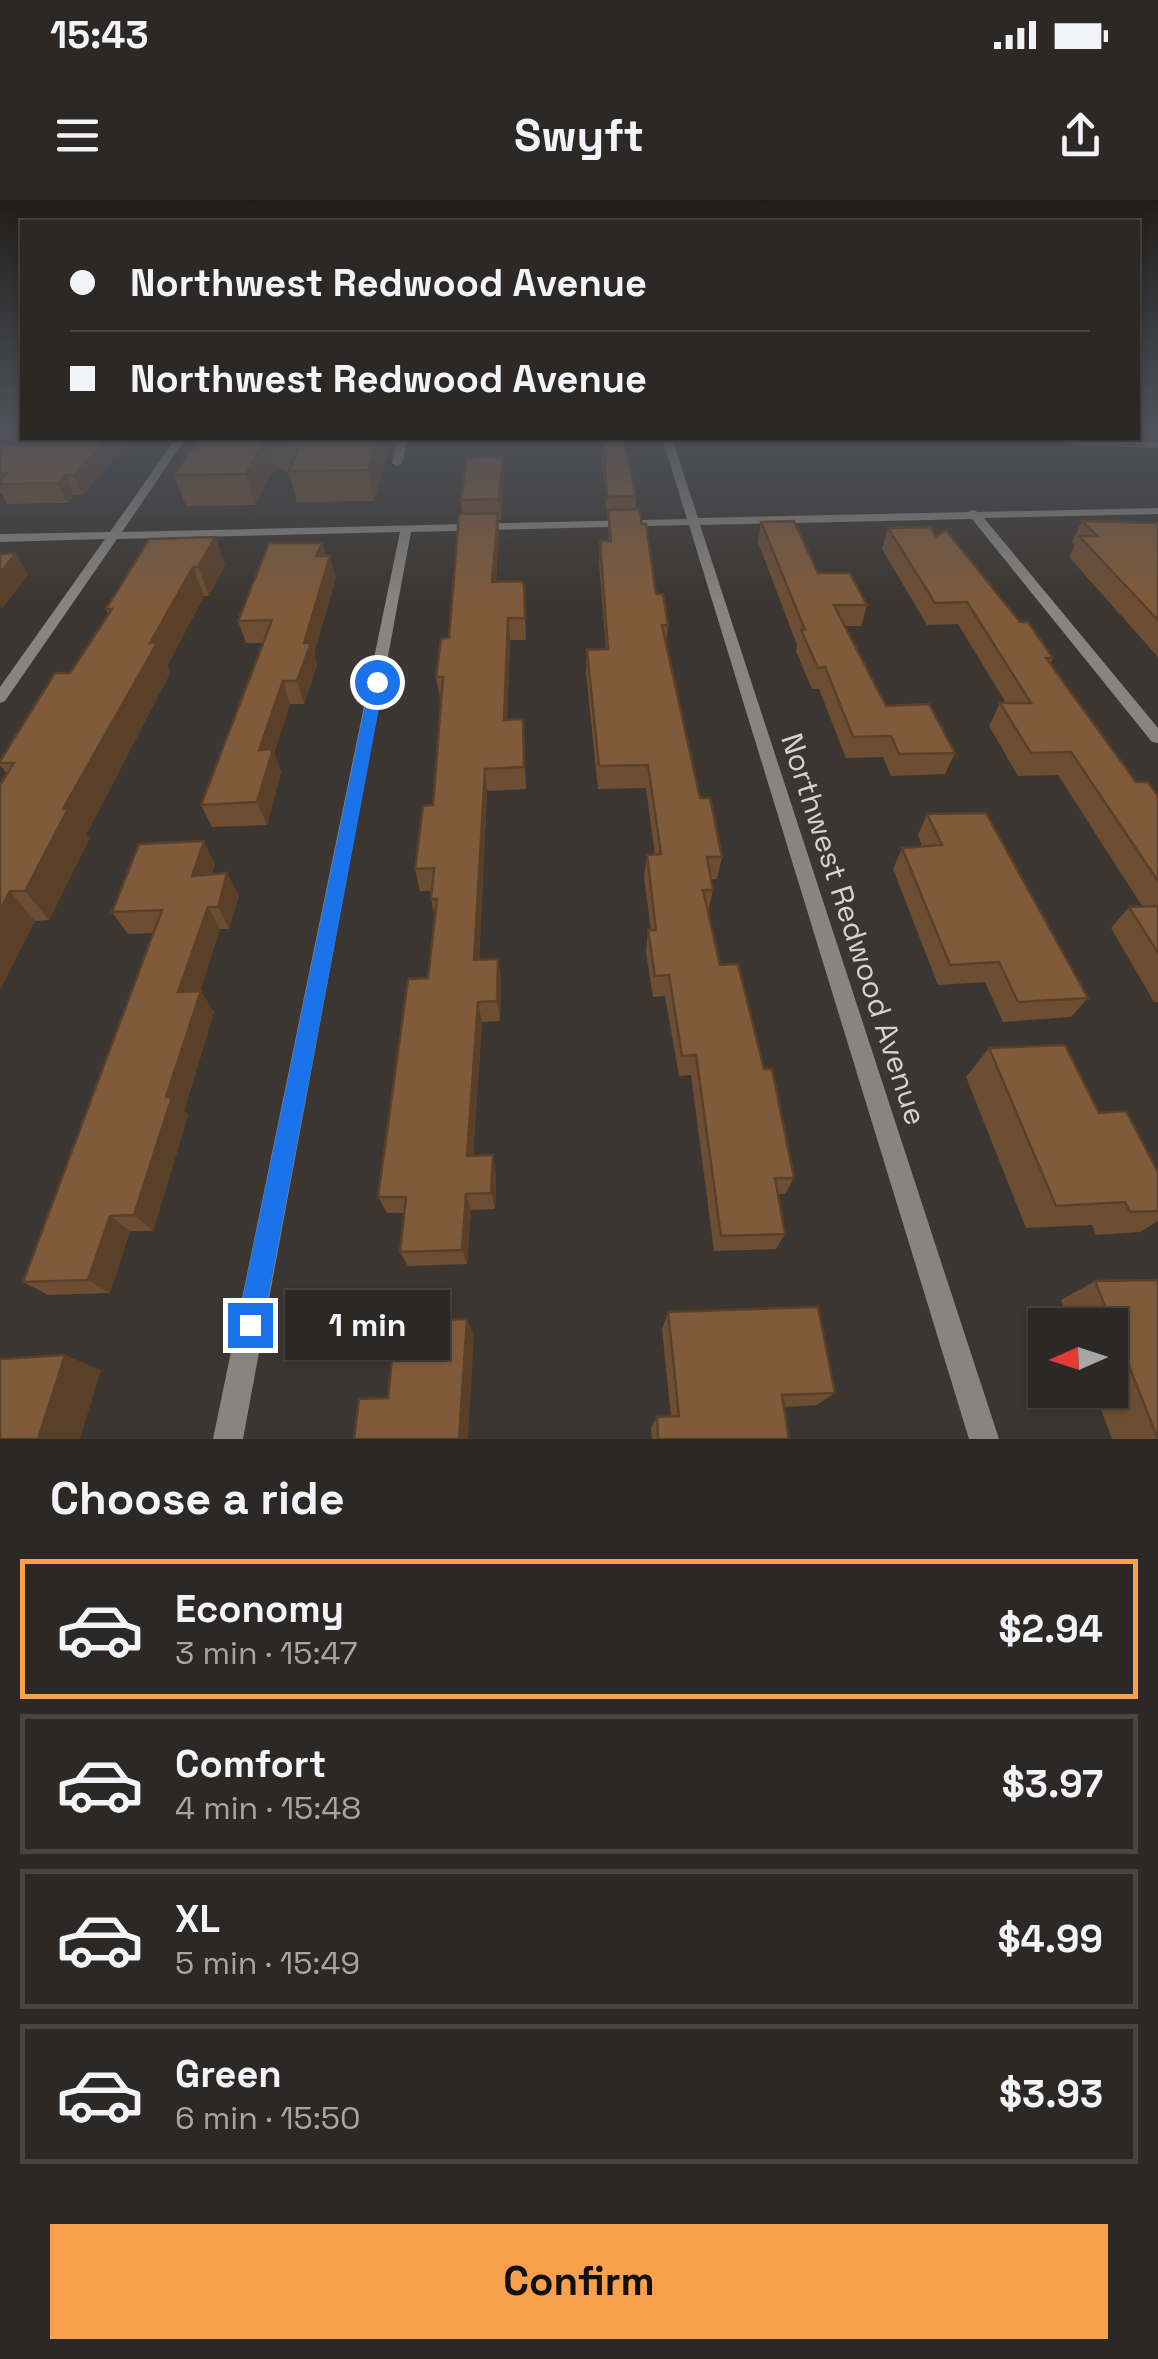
<!DOCTYPE html>
<html lang="en">
<head>
<meta charset="utf-8">
<style>
  body { margin:0; font-family:"Space Grotesk",sans-serif; background:#383432; color:#f1f3f6; height:100vh; display:flex; flex-direction:column; font-size:38px; white-space:nowrap }
  * { box-sizing:border-box; margin:0 }
  p { font-size:32px; color:#a6a6a7 }
  .icon { flex:none; width:55px; height:55px; fill:none; stroke:currentColor; stroke-width:2; stroke-linecap:round; stroke-linejoin:round }
  .map { position:relative; height:1239px; overflow:hidden }
  .details { display:flex; flex-direction:column; background:#2c2825; flex:1 }
  .details>* { flex:none }
  .guide { position:absolute; left:20px; top:20px; width:1120px; height:220px; border-radius:0px; box-shadow:0 2px 8px #0004,0 0 0 2px #484442; display:grid; align-content:center; height:220px; padding:0 50px; background:#2c2825 }
  .needle { width:65px; rotate:267deg }
  .fabs { position:absolute; left:1028px; top:1108px; display:grid; gap:20px }
  .fabs a { display:grid; place-items:center; width:100px; height:100px; border-radius:0px; background:#2c2825; box-shadow:0 2px 8px #0004,0 0 0 2px #484442; font-size:50px }
  .end { position:absolute; width:45px; height:45px; margin:-22px; border:12px solid #1a73e8; background:#fff; box-shadow:0 0 0 5px #fff }
  .from { border-radius:50% }
  .bubble { position:absolute; height:70px; border-radius:0px; background:#2c2825; box-shadow:0 2px 8px #0004,0 0 0 2px #484442; font-size:32px; font-weight:800; line-height:70px; text-align:center }
  .guide b { display:flex; align-items:center; gap:35px; height:95px; font-size:38px }
  .guide b+b { border-top:2px solid #484442 }
  .guide i { width:25px; height:25px; background:#f1f3f6 }
  ul { padding:0; list-style:none }
  li { display:flex; align-items:center; gap:30px; height:140px; margin:0 20px 15px; padding:0 30px; border:5px solid #484442; border-radius:0px }
  li div { flex:1 }
  li b { display:block; font-size:38px }
  li em { font-style:normal; font-weight:800 }
  li.on { border-color:#f9a04c }
  li>.icon { width:90px; height:90px; stroke-width:1.5 }
  h2 { padding:0 50px; font-size:45px; line-height:120px }
  .action { display:flex; gap:20px; margin-top:auto; padding:20px 50px }
  .action a { flex:1; height:115px; border-radius:0px; background:#f9a04c; color:#111; font-size:40px; font-weight:800; line-height:115px; text-align:center }
  .status { display:flex; justify-content:space-between; align-items:center; height:70px; padding:0 50px; background:#2c2825; direction:ltr }
  .status svg { height:28px; fill:currentColor }
  header { display:flex; justify-content:space-between; align-items:center; height:130px; padding:0 50px; background:#2c2825; font-size:45px; font-weight:800 }
  .map>svg:first-child { display:block }
</style>
</head>
<body>
<div class="status"><b>15:43</b><svg viewBox="0 0 49 12"><path d="M0 12V9h3v3zM5 12V6h3v6zM10 12V3h3v9zM15 12V0h3v12zM26 1h20v11H26zM47 4h2v5h-2z"/></svg></div>
<header><svg class="icon" aria-label="menu" viewBox="0 0 24 24"><path d="M4 6h16M4 12h16M4 18h16"/></svg>Swyft<svg class="icon" aria-label="share" viewBox="0 0 24 24"><path d="M12 15V3M7 8l5-5 5 5M5 13v7h14v-7"/></svg></header>
<div class="map">
<svg width="1158" height="1239" viewBox="0 0 1158 1239">
  <rect width="100%" height="100%" fill="#3b3631"/>
  <g fill="none" stroke-linecap="round" stroke-linejoin="round">
    <g fill="#878481" fill-rule="evenodd">
      <polygon points="176,238 186,238 122,332 687,319 662,238 672,238 698,318 968,312 973,310 978,312 1158,308 1158,314 984,318 1158,528 1158,543 1152,542 972,319 700,325 999,1239 969,1239 689,325 411,332 243,1239 213,1239 400,332 117,339 5,501 0,503 0,487 105,339 0,342 0,334 110,332"/>
      <polygon points="398,238 408,238 402,263 397,266 392,263"/>
      <polygon points="1049,238 1158,242 1158,248 1075,245"/>
    </g>
  </g>
  <g fill="#6e4e33">
    <polygon points="45,238 125,238 127,243 83,295 74,295 68,303 7,304 2,294 0,294 0,245 38,244"/>
    <polygon points="200,238 391,238 391,241 374,301 297,302 289,272 275,266 255,305 186,306 174,275"/>
    <polygon points="602,238 636,296 635,310 656,394 668,425 666,445 700,598 722,657 717,679 711,679 713,690 708,712 720,765 764,869 794,978 785,994 778,994 785,1034 776,1049 714,1051 691,875 679,876 665,796 653,797 646,752 648,730 651,730 644,677 647,655 655,655 646,588 598,589 586,472 587,450 606,449 599,363 600,341 609,341 608,317 607,317 602,255"/>
    <polygon points="503,256 504,276 501,320 498,320 499,334 496,382 524,385 526,440 510,440 507,520 523,519 526,589 487,591 479,760 501,780 500,821 482,822 473,955 496,972 495,1009 471,1010 467,1064 408,1066 400,1052 404,1013 387,1013 378,997 428,778 435,717 431,699 432,691 420,691 415,669 433,605 442,499 440,499 436,477 449,438 462,314 461,300"/>
    <polygon points="1082,321 1158,323 1158,457 1069,357 1075,345 1072,342"/>
    <polygon points="761,322 818,373 867,405 861,426 844,426 886,506 955,553 945,574 891,576 883,557 846,558 819,489 812,489 796,451 797,445 758,342"/>
    <polygon points="888,328 936,336 1053,458 1050,464 1136,582 1158,596 1158,802 1154,802 1111,728 1129,707 1142,706 1058,575 1018,576 989,526 1000,503 1006,503 958,424 927,425 882,349"/>
    <polygon points="215,337 225,365 209,396 204,396 167,466 170,473 86,635 89,639 49,720 35,721 0,790 0,585 7,574 0,565 0,561 70,473 109,415 106,409"/>
    <polygon points="322,343 326,356 336,378 314,453 317,465 304,504 290,504 274,553 281,572 267,625 212,627 201,605 263,443 246,443 238,421"/>
    <polygon points="927,614 1088,798 1071,817 1003,822 985,782 938,785 893,669 902,648 922,646 918,635"/>
    <polygon points="215,664 212,674 239,696 229,729 220,729 200,791 214,812 184,911 188,915 153,1031 130,1031 110,1093 48,1095 23,1082 153,733 128,734 112,712"/>
    <polygon points="989,848 1099,913 1158,972 1158,1021 1140,1032 1096,1035 1092,1025 1026,1028 966,877"/>
    <polygon points="1095,1081 1158,1239 1112,1239 1094,1190 1110,1190 1110,1125 1070,1125 1061,1100"/>
    <polygon points="668,1112 835,1193 817,1205 784,1207 789,1239 652,1239 651,1228 657,1217 671,1216 662,1129"/>
  </g>
  <g fill="#5a4029">
    <polygon points="108,238 125,238 127,243 83,295 74,275"/>
    <polygon points="266,238 267,238 275,266 255,305 246,274"/>
    <polygon points="378,238 391,238 391,241 374,301 368,270"/>
    <polygon points="503,256 504,276 501,320 499,299"/>
    <polygon points="65,275 74,295 68,303 58,283"/>
    <polygon points="498,313 499,334 494,403 492,382"/>
    <polygon points="215,337 225,365 209,396 198,367"/>
    <polygon points="322,343 328,364 316,356"/>
    <polygon points="16,353 28,375 2,409 0,406 0,373"/>
    <polygon points="330,356 336,378 314,453 317,465 304,504 297,481 304,443"/>
    <polygon points="193,367 204,396 167,466 170,473 86,635 89,639 49,720 25,691 63,609 150,443"/>
    <polygon points="508,418 510,440 506,543 504,520"/>
    <polygon points="283,481 290,504 274,553 281,572 267,625 257,602 259,550"/>
    <polygon points="485,569 487,591 478,781 474,760"/>
    <polygon points="204,641 215,664 204,698 192,676"/>
    <polygon points="227,673 239,696 229,729 218,707"/>
    <polygon points="10,691 35,721 0,790 0,710"/>
    <polygon points="208,707 220,729 193,813 178,792"/>
    <polygon points="498,759 501,780 500,821 497,801"/>
    <polygon points="201,791 214,812 184,911 188,915 153,1031 134,1015 166,897"/>
    <polygon points="478,802 482,822 472,973 467,956"/>
    <polygon points="493,955 496,972 495,1009 491,993"/>
    <polygon points="466,994 471,1010 467,1064 462,1050"/>
    <polygon points="110,1016 130,1031 110,1093 88,1080"/>
    <polygon points="467,1119 474,1136 468,1239 459,1239"/>
    <polygon points="65,1155 101,1170 80,1239 38,1239"/>
  </g>
  <g fill="#805b3b" stroke="#5a4029" stroke-width="2.5">
    <polygon points="45,238 108,238 74,275 65,275 58,283 0,284 0,280 7,273 0,274 0,245 38,244"/>
    <polygon points="200,238 266,238 246,274 174,275"/>
    <polygon points="271,238 378,238 368,270 289,271 298,249"/>
    <polygon points="603,238 623,238 636,296 607,297"/>
    <polygon points="503,256 499,299 461,300 467,257"/>
    <polygon points="639,309 642,324 646,324 656,394 663,394 668,425 662,425 700,598 710,598 722,657 707,657 713,690 703,690 720,765 738,764 764,869 772,869 794,978 775,978 785,1034 721,1036 696,855 682,856 669,775 655,776 648,730 656,730 647,655 661,654 648,565 599,566 587,450 608,449 600,341 611,341 608,310"/>
    <polygon points="498,313 492,382 521,381 524,385 525,418 508,418 504,520 523,519 524,567 485,569 474,760 498,759 497,801 478,802 467,956 493,955 491,993 466,994 462,1050 400,1052 406,997 378,997 408,779 428,778 437,699 431,699 434,668 415,669 423,606 433,605 443,477 436,477 441,439 449,438 459,314"/>
    <polygon points="794,321 818,373 850,373 867,405 834,405 886,506 929,504 955,553 899,554 891,536 853,537 825,467 818,468 801,430 805,430 761,322"/>
    <polygon points="1082,321 1158,323 1158,420 1079,336 1097,336"/>
    <polygon points="930,327 936,336 946,330 1020,422 1028,422 1053,458 1046,458 1136,582 1148,582 1158,596 1158,681 1071,552 1031,553 1000,503 1031,503 967,402 935,403 888,328"/>
    <polygon points="215,337 198,367 193,367 150,443 157,443 63,609 68,609 25,691 10,691 0,710 0,585 14,563 0,563 0,561 55,473 70,473 112,409 106,409 149,339"/>
    <polygon points="269,343 322,343 316,356 330,356 304,443 311,443 297,481 283,481 259,550 273,549 257,602 201,605 272,420 238,421"/>
    <polygon points="16,353 0,373 0,354"/>
    <polygon points="986,613 1088,798 1018,802 999,762 950,765 902,648 942,645 927,614"/>
    <polygon points="204,641 192,676 227,673 218,707 208,707 178,792 201,791 166,897 172,897 134,1015 110,1016 88,1080 23,1082 162,710 112,712 139,644"/>
    <polygon points="1158,706 1158,753 1129,707"/>
    <polygon points="1065,845 1099,913 1126,911 1158,972 1158,1011 1130,1012 1125,1002 1056,1006 989,848"/>
    <polygon points="1158,1080 1158,1239 1095,1081"/>
    <polygon points="818,1107 835,1193 782,1195 789,1239 658,1239 657,1217 679,1216 668,1112"/>
    <polygon points="467,1119 459,1239 354,1239 359,1199 388,1198 396,1121"/>
    <polygon points="65,1155 38,1239 0,1239 0,1159"/>
  </g>
  <linearGradient id="sky" x2="0" y2="1"><stop stop-color="#201e1b"/><stop offset="0.57" stop-color="#4f525a"/><stop offset="1" stop-color="#4f525a" stop-opacity="0"/></linearGradient>
  <rect width="1158" height="401" fill="url(#sky)"/>
  <polygon fill="#1a73e8" points="377,477 384,482 263,1125 259,1134 250,1138 241,1134 237,1125 370,482"/>
  <g text-anchor="middle" dominant-baseline="central" stroke-width="8" stroke-linejoin="round" paint-order="stroke">
    <g font-size="30" fill="#d5d2cf" stroke="#3b3631">
      <text transform="translate(854 729) rotate(72)">Northwest Redwood Avenue</text>
    </g>
  </g>
</svg>
<div class="fabs">
<a><svg class="needle" viewBox="-14 -14 28 28"><path d="M0-13l5 13h-10z" fill="#e53935"/><path d="M0 13l5-13h-10z" fill="#a6a6a7"/></svg></a>
</div>
<i class="end from" style="left:377px;top:482px"></i>
<i class="end" style="left:250px;top:1125px"></i>
<div class="bubble" style="left:285px;top:1090px;width:165px">1 min</div>
<div class="guide">
<b><i class="from"></i>Northwest Redwood Avenue</b>
<b><i></i>Northwest Redwood Avenue</b>
</div>
</div>
<section class="details">
<h2>Choose a ride</h2>
<ul>
<li class="on"><svg class="icon" aria-label="car" viewBox="0 0 24 24"><path d="M5 17H2v-5l4-1 3-4h7l3 4 3 1v5h-3M9 17h6M6 11h13"/><circle cx="7" cy="17" r="2"/><circle cx="17" cy="17" r="2"/></svg><div><b>Economy</b><p>3 min · 15:47</p></div><em>$2.94</em></li>
<li><svg class="icon" aria-label="car" viewBox="0 0 24 24"><path d="M5 17H2v-5l4-1 3-4h7l3 4 3 1v5h-3M9 17h6M6 11h13"/><circle cx="7" cy="17" r="2"/><circle cx="17" cy="17" r="2"/></svg><div><b>Comfort</b><p>4 min · 15:48</p></div><em>$3.97</em></li>
<li><svg class="icon" aria-label="car" viewBox="0 0 24 24"><path d="M5 17H2v-5l4-1 3-4h7l3 4 3 1v5h-3M9 17h6M6 11h13"/><circle cx="7" cy="17" r="2"/><circle cx="17" cy="17" r="2"/></svg><div><b>XL</b><p>5 min · 15:49</p></div><em>$4.99</em></li>
<li><svg class="icon" aria-label="car" viewBox="0 0 24 24"><path d="M5 17H2v-5l4-1 3-4h7l3 4 3 1v5h-3M9 17h6M6 11h13"/><circle cx="7" cy="17" r="2"/><circle cx="17" cy="17" r="2"/></svg><div><b>Green</b><p>6 min · 15:50</p></div><em>$3.93</em></li>
</ul>
<div class="action"><a>Confirm</a></div>
</section>
</body>
</html>
